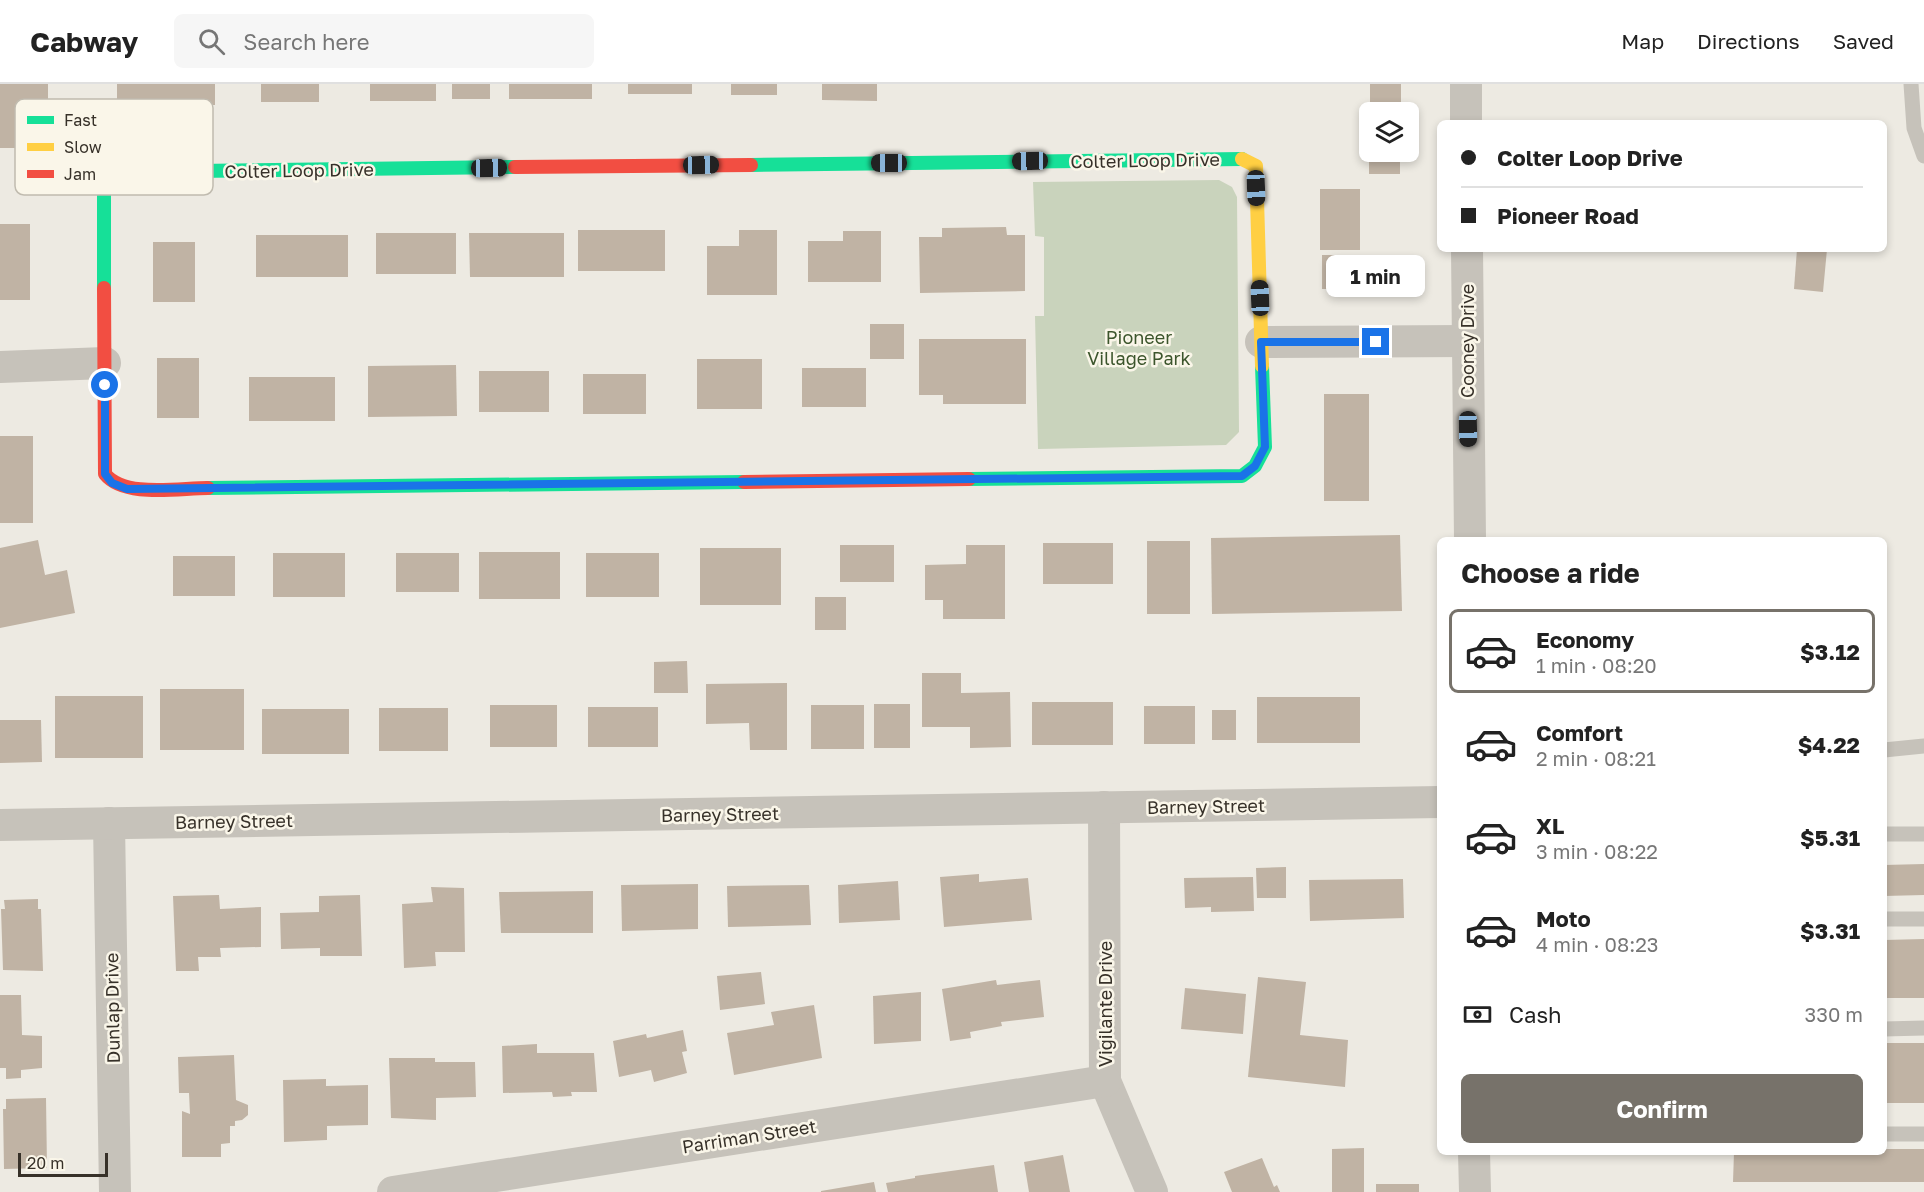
<!DOCTYPE html>
<html lang="en">
<head>
<meta charset="utf-8">
<style>
  body { margin:0; font-family:"Golos Text",sans-serif; background:#f6f6f6; color:#222; height:100vh; display:flex; flex-direction:column; font-size:22px; white-space:nowrap }
  * { box-sizing:border-box; margin:0 }
  p { font-size:20px; color:#767676 }
  .icon { flex:none; width:33px; height:33px; fill:none; stroke:currentColor; stroke-width:2; stroke-linecap:round; stroke-linejoin:round }
  .map { position:relative; flex:1; overflow:hidden }
  .details { position:absolute; left:1437px; top:453px; width:450px; height:618px; display:flex; flex-direction:column; background:#fff; border-radius:9px; box-shadow:0 3px 9px #0003 }
  .details>* { flex:none }
  .top-card { position:absolute; left:1437px; top:36px; width:450px; height:132px; border-radius:9px; box-shadow:0 3px 9px #0003; display:grid; align-content:center; height:132px; padding:0 24px; background:#fff }
  .fabs { position:absolute; left:1359px; top:18px; display:grid; gap:12px }
  .fabs a { display:grid; place-items:center; width:60px; height:60px; border-radius:9px; background:#fff; box-shadow:0 3px 9px #0003; font-size:30px }
  .scale { position:absolute; left:18px; bottom:15px; width:90px; box-sizing:border-box; padding-left:6px; border:3px solid #373129; border-top:0; font-size:16px; line-height:21px; white-space:nowrap; color:#373129; -webkit-text-stroke:4px #faf6e9; paint-order:stroke }
  .end { position:absolute; width:27px; height:27px; margin:-14px; border:8px solid #1a73e8; background:#fff; box-shadow:0 0 0 3px #fff }
  .from { border-radius:50% }
  .bubble { position:absolute; height:42px; border-radius:9px; background:#fff; box-shadow:0 3px 9px #0003; font-size:20px; font-weight:700; line-height:42px; text-align:center }
  .car { position:absolute; width:18px; height:36px; margin:-18px -9px; border-radius:8px; box-shadow:0 0 4px 2px #0007; background:linear-gradient(#222 24%,#8ab4d8 0 40%,#222 0 76%,#8ab4d8 0 86%,#222 0) }
  .top-card b { display:flex; align-items:center; gap:21px; height:57px; font-size:22px }
  .top-card b+b { border-top:2px solid #e0e0e0 }
  .top-card i { width:15px; height:15px; background:#222 }
  ul { padding:0; list-style:none }
  li { display:flex; align-items:center; gap:18px; height:84px; margin:0 12px 9px; padding:0 12px; border:3px solid transparent; border-radius:9px }
  li div { flex:1 }
  li b { display:block; font-size:22px }
  li em { font-style:normal; font-weight:700 }
  li.active { border-color:#77726a }
  li>.icon { width:54px; height:54px; stroke-width:1.5 }
  h2 { padding:0 24px; font-size:27px; line-height:72px }
  .pay { display:flex; align-items:center; gap:15px; height:66px; padding:0 24px; font-size:22px }
  .pay p { margin-inline-start:auto }
  .primary-button { display:flex; gap:12px; margin-top:auto; padding:12px 24px }
  .primary-button a { flex:1; height:69px; border-radius:9px; background:#77726a; color:#fff; font-size:24px; font-weight:700; line-height:69px; text-align:center }
  header { display:flex; align-items:center; gap:36px; box-sizing:border-box; height:84px; padding:0 30px; background:#fff; border-bottom:2px solid #e0e0e0 }
  header strong { font-size:28px }
  nav { display:flex; gap:33px; margin-inline-start:auto; font-size:21px }
  .search { width:420px; height:54px; background:#f6f6f6; display:flex; align-items:center; gap:15px; box-sizing:border-box; padding:0 21px; border-radius:9px; color:#767676; font-size:22px }
  .map>svg:first-child { display:block }
</style>
</head>
<body>
<header>
<strong>Cabway</strong>
<div class="search"><svg class="icon" aria-label="search" viewBox="0 0 24 24"><circle cx="10" cy="10" r="6"/><path d="M15 15l6 6"/></svg>Search here</div>
<nav><a>Map</a><a>Directions</a><a>Saved</a></nav>
</header>
<div class="map">
<svg width="1924" height="1108" viewBox="0 0 1924 1108">
  <rect width="100%" height="100%" fill="#edeae2"/>
  <polygon fill="#c9d3bc" points="1219,96 1232,103 1237,113 1239,348 1226,361 1038,365 1035,232 1044,232 1044,153 1035,152 1033,98"/>
  <g fill="#c0b3a4">
    <rect x="0" y="0" width="48" height="64"/>
    <rect x="117" y="0" width="98" height="21"/>
    <rect x="261" y="0" width="58" height="18"/>
    <rect x="370" y="0" width="66" height="17"/>
    <rect x="452" y="0" width="38" height="15"/>
    <rect x="509" y="0" width="83" height="15"/>
    <rect x="628" y="0" width="64" height="10"/>
    <rect x="731" y="0" width="46" height="11"/>
    <polygon points="822,0 877,0 877,17 822,16"/>
    <rect x="1370" y="0" width="31" height="28"/>
    <rect x="1369" y="68" width="31" height="22"/>
    <rect x="1320" y="105" width="40" height="61"/>
    <rect x="0" y="140" width="30" height="76"/>
    <polygon points="1006,143 1007,151 1025,151 1025,207 920,209 919,153 942,153 942,144"/>
    <rect x="578" y="146" width="87" height="41"/>
    <polygon points="739,146 777,146 777,211 707,211 707,162 739,162"/>
    <polygon points="843,147 881,147 881,198 808,198 808,157 843,157"/>
    <rect x="376" y="149" width="80" height="41"/>
    <polygon points="469,149 564,149 564,193 470,193"/>
    <rect x="256" y="151" width="92" height="42"/>
    <rect x="153" y="158" width="42" height="60"/>
    <polygon points="1797,165 1827,165 1823,208 1794,205"/>
    <rect x="1322" y="171" width="36" height="34"/>
    <rect x="870" y="240" width="34" height="35"/>
    <polygon points="919,255 1026,255 1026,320 943,320 943,311 919,311"/>
    <rect x="157" y="274" width="42" height="60"/>
    <rect x="697" y="275" width="65" height="50"/>
    <polygon points="456,281 457,332 368,333 368,282"/>
    <rect x="802" y="284" width="64" height="39"/>
    <rect x="479" y="287" width="70" height="41"/>
    <rect x="583" y="290" width="63" height="40"/>
    <rect x="249" y="293" width="86" height="44"/>
    <rect x="1324" y="310" width="45" height="107"/>
    <rect x="0" y="352" width="33" height="87"/>
    <polygon points="1400,451 1402,527 1212,530 1211,454"/>
    <polygon points="38,456 45,491 67,486 75,529 0,544 0,464"/>
    <rect x="1147" y="457" width="43" height="73"/>
    <rect x="1043" y="459" width="70" height="41"/>
    <rect x="840" y="461" width="54" height="37"/>
    <polygon points="966,461 1005,461 1005,535 943,535 943,516 925,516 925,481 966,480"/>
    <rect x="700" y="464" width="81" height="57"/>
    <rect x="479" y="468" width="81" height="47"/>
    <rect x="273" y="469" width="72" height="44"/>
    <rect x="396" y="469" width="63" height="39"/>
    <rect x="586" y="469" width="73" height="44"/>
    <rect x="173" y="472" width="62" height="40"/>
    <rect x="815" y="513" width="31" height="33"/>
    <polygon points="687,577 688,609 654,609 654,578"/>
    <polygon points="922,589 961,589 961,609 1010,608 1011,663 970,664 970,643 922,643"/>
    <polygon points="787,599 787,666 750,666 749,639 706,640 706,600"/>
    <rect x="160" y="605" width="84" height="61"/>
    <rect x="55" y="612" width="88" height="62"/>
    <rect x="1257" y="613" width="103" height="46"/>
    <rect x="1032" y="618" width="81" height="43"/>
    <rect x="874" y="620" width="36" height="44"/>
    <rect x="490" y="621" width="67" height="42"/>
    <rect x="811" y="621" width="53" height="44"/>
    <rect x="1144" y="622" width="51" height="38"/>
    <rect x="588" y="623" width="70" height="40"/>
    <rect x="379" y="624" width="69" height="43"/>
    <rect x="262" y="625" width="87" height="45"/>
    <rect x="1212" y="626" width="24" height="30"/>
    <polygon points="0,636 41,636 42,678 0,679"/>
    <polygon points="1924,780 1924,811 1884,812 1884,781"/>
    <polygon points="1286,783 1286,814 1257,814 1256,784"/>
    <polygon points="979,790 979,798 1028,794 1032,836 944,843 940,793"/>
    <polygon points="1253,793 1254,827 1211,828 1211,823 1185,824 1184,794"/>
    <polygon points="1403,795 1404,834 1310,837 1309,796"/>
    <polygon points="898,797 900,836 839,839 838,801"/>
    <polygon points="698,800 698,845 622,847 621,801"/>
    <polygon points="809,801 811,841 728,843 727,802"/>
    <polygon points="431,803 464,804 465,868 435,868 436,882 404,884 402,820 433,818"/>
    <polygon points="593,807 593,849 501,849 499,808"/>
    <polygon points="219,811 220,825 261,823 261,863 220,864 221,873 198,873 199,887 176,887 173,812"/>
    <polygon points="360,811 362,872 320,872 320,864 281,865 280,829 319,828 319,812"/>
    <polygon points="38,815 38,825 41,825 43,887 3,886 1,825 5,825 4,816"/>
    <polygon points="1924,855 1924,914 1884,914 1884,856"/>
    <polygon points="761,888 765,920 720,926 717,892"/>
    <polygon points="1258,893 1306,898 1300,951 1348,956 1345,1003 1248,993"/>
    <polygon points="996,896 997,901 1040,896 1044,933 1001,938 1002,942 970,948 971,954 950,957 942,905"/>
    <polygon points="1185,904 1246,910 1243,950 1181,945"/>
    <polygon points="921,908 921,957 874,960 873,912"/>
    <polygon points="0,911 21,911 22,951 42,952 42,984 21,986 21,994 6,995 6,984 0,984"/>
    <polygon points="814,921 822,974 734,991 727,949 774,941 771,928"/>
    <polygon points="683,946 687,967 682,968 687,989 654,998 651,986 619,993 613,957 646,950 647,954"/>
    <rect x="1884" y="959" width="40" height="60"/>
    <polygon points="537,960 537,969 594,969 597,1008 571,1008 572,1012 553,1013 552,1008 503,1009 502,962"/>
    <polygon points="234,971 236,1016 248,1021 248,1031 242,1036 235,1037 235,1042 230,1042 230,1059 221,1060 221,1073 182,1073 182,1027 190,1030 189,1009 179,1009 178,973"/>
    <polygon points="389,974 435,974 435,978 475,978 476,1013 436,1014 436,1036 391,1034"/>
    <polygon points="326,995 326,1002 368,1001 368,1041 327,1042 327,1056 284,1058 283,996"/>
    <polygon points="46,1014 47,1084 4,1085 3,1025 6,1025 6,1015"/>
    <polygon points="1364,1064 1364,1108 1332,1108 1332,1065"/>
    <polygon points="1884,1065 1924,1065 1924,1098 1733,1098 1734,1068 1884,1068"/>
    <polygon points="1063,1071 1070,1108 1029,1108 1024,1078"/>
    <polygon points="1262,1074 1274,1103 1277,1101 1280,1108 1232,1108 1224,1088"/>
    <polygon points="994,1081 998,1108 888,1108 886,1099 915,1094 915,1092"/>
    <polygon points="874,1098 876,1108 821,1108 821,1107"/>
    <rect x="1376" y="1100" width="43" height="8"/>
  </g>
  <g fill="none" stroke-linecap="round" stroke-linejoin="round">
    <g stroke="#c6c2ba" stroke-width="15">
      <polyline points="1911,0 1914,44 1924,72"/>
      <polyline points="1884,666 1924,662"/>
      <polyline points="1884,750 1924,750"/>
      <polyline points="1884,835 1924,835"/>
      <polyline points="1884,945 1924,944"/>
      <polyline points="1884,1050 1924,1050"/>
    </g>
    <g stroke="#c6c2ba" stroke-width="32">
      <polyline points="1466,39 1466,0"/>
      <polyline points="1467,165 1470,456"/>
      <polyline points="1261,258 1467,257"/>
      <polyline points="0,283 105,279"/>
      <polyline points="1104,723 1105,997 1152,1108"/>
      <polyline points="109,739 115,1108"/>
      <polyline points="0,741 1440,718"/>
      <polyline points="1474,1068 1475,1108"/>
      <polyline points="393,1108 1105,997"/>
    </g>
    <g stroke="#16e098" stroke-width="14">
      <polyline points="751,81 1242,75"/>
      <polyline points="104,204 104,99 113,88 515,83"/>
      <polyline points="969,395 1242,392 1255,382 1265,363 1262,282"/>
      <polyline points="208,404 744,398"/>
    </g>
    <polyline stroke="#ffcf43" stroke-width="14" points="1242,75 1256,82 1262,282"/>
    <g stroke="#f24e42" stroke-width="14">
      <polyline points="515,83 751,81"/>
      <path d="M104,204L105,390C124,414 178,404 208,404"/>
      <polyline points="744,398 969,395"/>
    </g>
  </g>
  <g fill="none" stroke-linecap="round" stroke-linejoin="round">
    <polyline stroke="#1a73e8" stroke-width="8" points="105,301 105,390 112,399 127,405 1242,392 1255,382 1265,363 1261,258 1376,258"/>
  </g>
  <g text-anchor="middle" dominant-baseline="central" stroke-width="5" stroke-linejoin="round" paint-order="stroke">
    <g font-size="18" fill="#373129" stroke="#faf6e9">
      <text transform="translate(1145 76) rotate(-1)">Colter Loop Drive</text>
      <text transform="translate(299 86) rotate(-1)">Colter Loop Drive</text>
      <text transform="translate(1467 257) rotate(-90)">Cooney Drive</text>
      <text transform="translate(1206 722) rotate(-1)">Barney Street</text>
      <text transform="translate(720 730) rotate(-1)">Barney Street</text>
      <text transform="translate(234 737) rotate(-1)">Barney Street</text>
      <text transform="translate(1105 920) rotate(-90)">Vigilante Drive</text>
      <text transform="translate(112 924) rotate(-91)">Dunlap Drive</text>
      <text transform="translate(749 1052) rotate(-9)">Parriman Street</text>
    </g>
    <g font-size="18" fill="#3c552c" stroke="#faf6e9">
      <text x="1139" y="253">Pioneer<tspan x="1139" dy="21">Village Park</tspan></text>
    </g>
  </g>
  <rect x="15" y="15" width="198" height="96" rx="9" fill="#faf6e9" stroke="#c0bbaf" stroke-width="1.5"/>
  <rect x="27" y="32" width="27" height="8" fill="#16e098"/>
  <rect x="27" y="59" width="27" height="8" fill="#ffcf43"/>
  <rect x="27" y="86" width="27" height="8" fill="#f24e42"/>
  <g font-size="16" fill="#373129">
    <text x="64" y="42">Fast</text>
    <text x="64" y="69">Slow</text>
    <text x="64" y="96">Jam</text>
  </g>
</svg>
<div class="fabs">
<a><svg class="icon" aria-label="layers" viewBox="0 0 24 24"><path d="M12 4l9 5-9 5-9-5zM3 14l9 5 9-5"/></svg></a>
</div>
<div class="scale">20 m</div>
<i class="end from" style="left:105px;top:301px"></i>
<i class="end" style="left:1376px;top:258px"></i>
<div class="bubble" style="left:1326px;top:171px;width:99px">1 min</div>
<i class="car" style="left:1030px;top:77px;rotate:269deg"></i>
<i class="car" style="left:889px;top:79px;rotate:270deg"></i>
<i class="car" style="left:701px;top:81px;rotate:89deg"></i>
<i class="car" style="left:489px;top:84px;rotate:89deg"></i>
<i class="car" style="left:1256px;top:104px;rotate:178deg"></i>
<i class="car" style="left:1260px;top:214px;rotate:358deg"></i>
<i class="car" style="left:1468px;top:345px;rotate:179deg"></i>
<div class="top-card">
<b><i class="from"></i>Colter Loop Drive</b>
<b><i></i>Pioneer Road</b>
</div>
<section class="details">
<h2>Choose a ride</h2>
<ul>
<li class="active"><svg class="icon" aria-label="car" viewBox="0 0 24 24"><path d="M5 17H2v-5l4-1 3-4h7l3 4 3 1v5h-3M9 17h6M6 11h13"/><circle cx="7" cy="17" r="2"/><circle cx="17" cy="17" r="2"/></svg><div><b>Economy</b><p>1 min · 08:20</p></div><em>$3.12</em></li>
<li><svg class="icon" aria-label="car" viewBox="0 0 24 24"><path d="M5 17H2v-5l4-1 3-4h7l3 4 3 1v5h-3M9 17h6M6 11h13"/><circle cx="7" cy="17" r="2"/><circle cx="17" cy="17" r="2"/></svg><div><b>Comfort</b><p>2 min · 08:21</p></div><em>$4.22</em></li>
<li><svg class="icon" aria-label="car" viewBox="0 0 24 24"><path d="M5 17H2v-5l4-1 3-4h7l3 4 3 1v5h-3M9 17h6M6 11h13"/><circle cx="7" cy="17" r="2"/><circle cx="17" cy="17" r="2"/></svg><div><b>XL</b><p>3 min · 08:22</p></div><em>$5.31</em></li>
<li><svg class="icon" aria-label="car" viewBox="0 0 24 24"><path d="M5 17H2v-5l4-1 3-4h7l3 4 3 1v5h-3M9 17h6M6 11h13"/><circle cx="7" cy="17" r="2"/><circle cx="17" cy="17" r="2"/></svg><div><b>Moto</b><p>4 min · 08:23</p></div><em>$3.31</em></li>
</ul>
<div class="pay"><svg class="icon" aria-label="cash" viewBox="0 0 24 24"><path d="M3 7h18v10H3z"/><circle cx="12" cy="12" r="2"/></svg>Cash<p>330 m</p></div>
<div class="primary-button"><a>Confirm</a></div>
</section>
</div>
</body>
</html>
